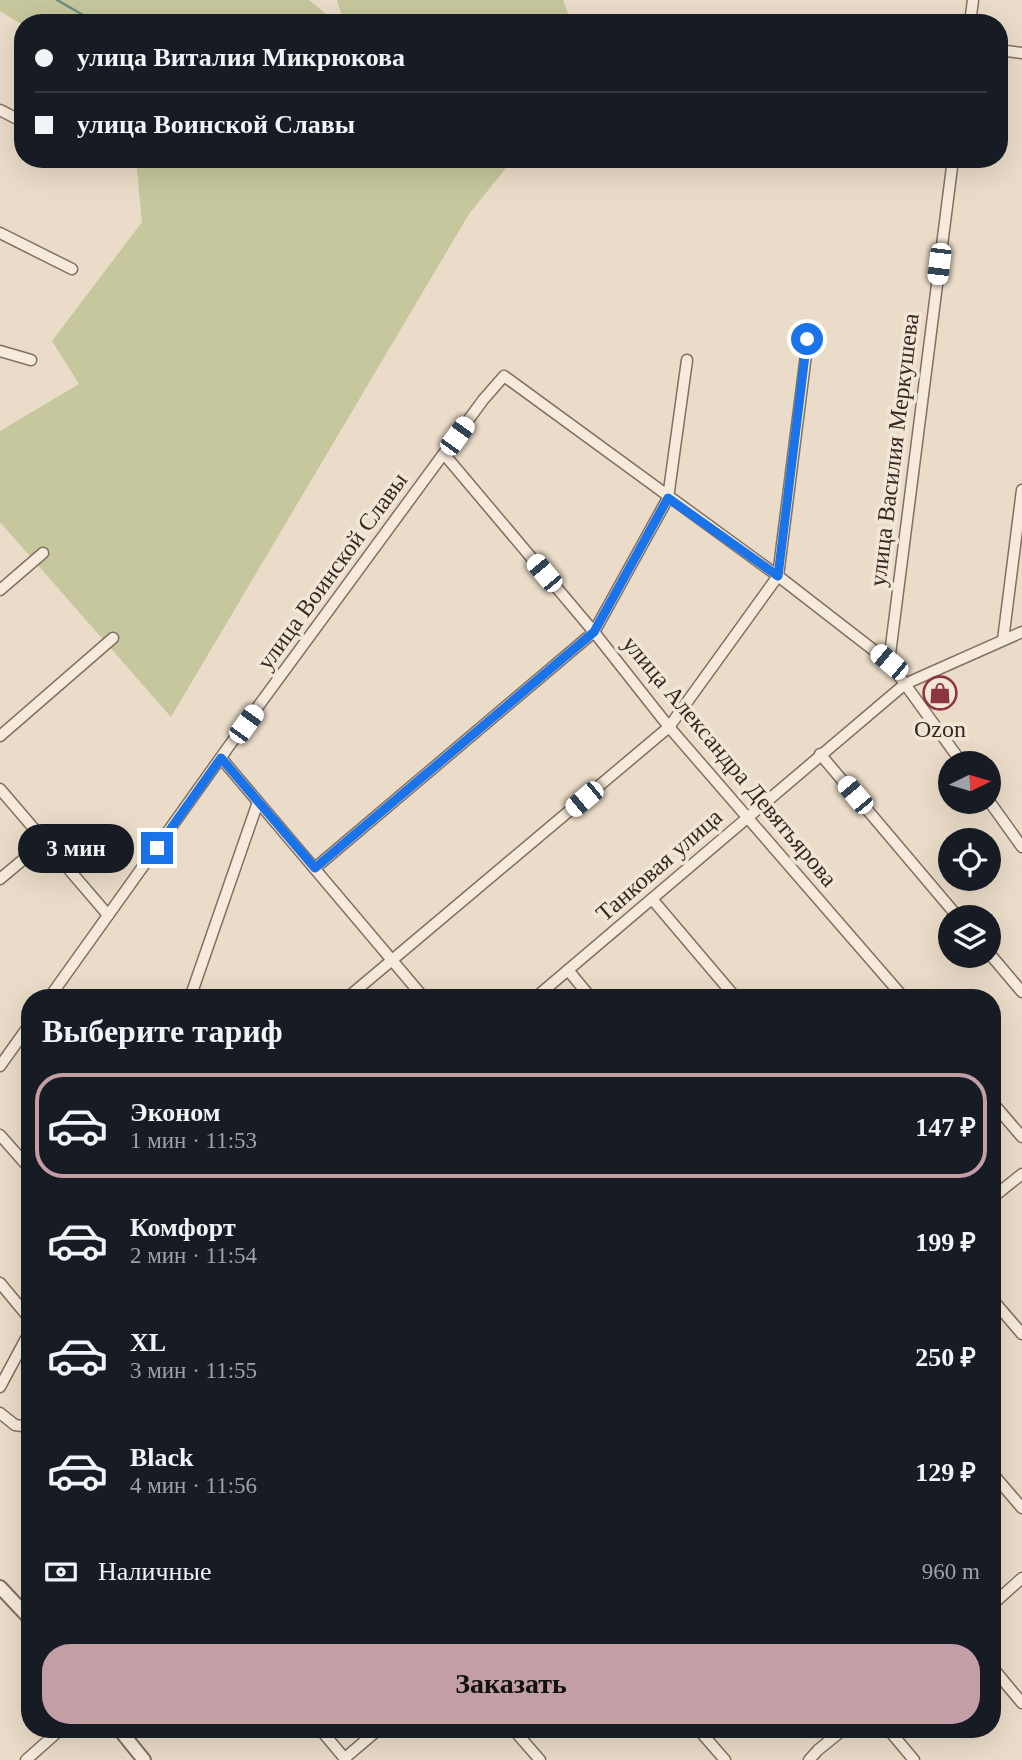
<!DOCTYPE html>
<html lang="ru">
<head>
<meta charset="utf-8">
<style>
  body { margin:0; font-family:Georgia,serif; background:#20242c; color:#f1f3f6; height:100vh; display:flex; flex-direction:column; font-size:26px; white-space:nowrap }
  * { box-sizing:border-box; margin:0 }
  p { font-size:23px; color:#9ea1a6 }
  .icon { flex:none; width:38px; height:38px; fill:none; stroke:currentColor; stroke-width:2; stroke-linecap:round; stroke-linejoin:round }
  .map { position:relative; flex:1; overflow:hidden }
  .details { position:absolute; left:21px; top:989px; width:980px; height:749px; display:flex; flex-direction:column; background:#171b24; border-radius:28px; box-shadow:0 7px 28px #0002 }
  .details>* { flex:none }
  .guide { position:absolute; left:14px; top:14px; width:994px; height:154px; border-radius:28px; box-shadow:0 7px 28px #0002; display:grid; align-content:center; height:154px; padding:0 21px; background:#171b24 }
  .needle { width:46px; rotate:85deg }
  .tools { position:absolute; left:938px; top:751px; display:grid; gap:14px }
  .tools a { display:grid; place-items:center; width:63px; height:63px; border-radius:50%; background:#171b24; box-shadow:0 7px 28px #0002; font-size:35px }
  .end { position:absolute; width:32px; height:32px; margin:-16px; border:9px solid #1a73e8; background:#fff; box-shadow:0 0 0 4px #fff }
  .from { border-radius:50% }
  .bubble { position:absolute; height:49px; border-radius:24px; background:#171b24; box-shadow:0 7px 28px #0002; font-size:23px; font-weight:800; line-height:49px; text-align:center }
  .car { position:absolute; width:21px; height:42px; margin:-21px -10px; border-radius:9px; box-shadow:0 0 5px 2px #0007; background:linear-gradient(#fff 24%,#345 0 40%,#fff 0 76%,#345 0 86%,#fff 0) }
  .guide b { display:flex; align-items:center; gap:24px; height:66px; font-size:26px }
  .guide b+b { border-top:2px solid #363941 }
  .guide i { width:18px; height:18px; background:#f1f3f6 }
  ul { padding:0; list-style:none }
  li { display:flex; align-items:center; gap:21px; height:105px; margin:0 14px 10px; padding:0 7px; border:4px solid transparent; border-radius:28px }
  li div { flex:1 }
  li b { display:block; font-size:26px }
  li em { font-style:normal; font-weight:800 }
  li.on { border-color:#c49ea5 }
  li>.icon { width:63px; height:63px; stroke-width:1.5 }
  h2 { padding:0 21px; font-size:32px; line-height:84px }
  .pay { display:flex; align-items:center; gap:18px; height:77px; padding:0 21px; font-size:26px }
  .pay p { margin-inline-start:auto }
  .action { display:flex; gap:14px; margin-top:auto; padding:14px 21px }
  .action a { flex:1; height:80px; border-radius:28px; background:#c49ea5; color:#111; font-size:28px; font-weight:800; line-height:80px; text-align:center }
  .map>svg:first-child { display:block }
</style>
</head>
<body>
<div class="map">
<svg width="1022" height="1760" viewBox="0 0 1022 1760">
  <rect width="100%" height="100%" fill="#eadcc8"/>
  <g fill="#c7c79d">
    <polygon points="0,0 309,0 337,23 23,23 23,25 0,11"/>
    <polygon points="337,0 563,0 572,23 344,23"/>
    <polygon points="136,159 526,159 510,163 469,214 171,717 0,522 0,431 79,384 52,341 142,222"/>
  </g>
  <g fill="none" stroke-linecap="round" stroke-linejoin="round">
    <polyline stroke="#708c82" stroke-width="2.5" points="57,0 97,23"/>
    <defs>
      <g id="minor">
        <polyline points="970,23 973,0"/>
        <polyline points="999,50 1022,53"/>
        <polyline points="0,110 23,122"/>
        <polyline points="953,159 889,662 962,763"/>
        <polyline points="0,233 72,269"/>
        <polyline points="0,351 31,360"/>
        <polyline points="444,454 594,632 669,727 904,998"/>
        <polyline points="0,590 43,553"/>
        <polyline points="1003,640 1022,490"/>
        <polyline points="0,736 113,638"/>
        <polyline points="820,754 958,917"/>
        <polyline points="221,758 424,998"/>
        <polyline points="0,789 108,915"/>
        <polyline points="989,801 1022,847"/>
        <polyline points="315,868 594,632 668,498 687,360"/>
        <polyline points="0,879 44,842"/>
        <polyline points="652,899 736,998"/>
        <polyline points="989,953 1022,992"/>
        <polyline points="568,970 591,998"/>
        <polyline points="49,998 229,746 483,400 504,376 778,576 889,662"/>
        <polyline points="190,998 258,802"/>
        <polyline points="347,998 669,727 778,576 808,339"/>
        <polyline points="535,998 905,684 1022,632"/>
        <polyline points="0,1066 30,1024"/>
        <polyline points="992,1102 1022,1137"/>
        <polyline points="0,1135 30,1169"/>
        <polyline points="992,1198 1022,1174"/>
        <polyline points="0,1283 30,1319"/>
        <polyline points="992,1299 1022,1334"/>
        <polyline points="0,1387 30,1331"/>
        <polyline points="0,1413 15,1425 30,1427"/>
        <polyline points="992,1473 1022,1508"/>
        <polyline points="992,1605 1022,1578"/>
        <polyline points="992,1667 1022,1703"/>
        <polyline points="320,1729 346,1760"/>
        <polyline points="513,1729 540,1760"/>
        <polyline points="698,1729 725,1760"/>
        <polyline points="888,1729 914,1760"/>
        <polyline points="345,1758 379,1729"/>
        <polyline points="26,1760 61,1729"/>
        <polyline points="809,1760 818,1750 844,1729"/>
      </g>
      <g id="tertiary">
        <polyline points="0,1587 30,1619"/>
        <polyline points="119,1729 144,1760"/>
      </g>
    </defs>
    <use href="#minor" stroke="#846e5f" stroke-width="13"/>
    <use href="#tertiary" stroke="#846e5f" stroke-width="16"/>
    <use href="#minor" stroke="#f5eadb" stroke-width="10"/>
    <use href="#tertiary" stroke="#f5eadb" stroke-width="12"/>
  </g>
  <g fill="none" stroke-linecap="round" stroke-linejoin="round">
    <polyline stroke="#1a73e8" stroke-width="9" points="157,848 221,758 315,868 594,632 668,498 778,576 807,339"/>
  </g>
  <defs>
    <symbol id="shop-ring" viewBox="-11 -11 22 22"><circle r="9.5" fill="#f2e7d7" stroke="#8d3541" stroke-width="1.5"/><path d="M-5-2.5h2.3a2.7 3.5 0 0 1 5.4 0H5L5.5 6h-11ZM-1.5-2.5h3a1.5 2.3 0 0 0-3 0Z" fill="#8d3541"/></symbol>
  </defs>
  <g fill-rule="evenodd">
    <use href="#shop-ring" x="921" y="674" width="38" height="38"/>
  </g>
  <g text-anchor="middle" dominant-baseline="central" stroke-width="7" stroke-linejoin="round" paint-order="stroke">
    <g font-size="24" fill="#362921" stroke="#f2e7d7">
      <text transform="translate(894 450) rotate(-83)">улица Василия Меркушева</text>
      <text transform="translate(332 571) rotate(-54)">улица Воинской Славы</text>
      <text transform="translate(730 761) rotate(50)">улица Александра Девятьярова</text>
      <text transform="translate(659 865) rotate(-41)">Танковая улица</text>
    </g>
    <g font-size="24" fill="#362921" stroke="#f2e7d7">
      <text x="940" y="729">Ozon</text>
    </g>
  </g>
</svg>
<div class="tools">
<a><svg class="needle" viewBox="-14 -14 28 28"><path d="M0-13l5 13h-10z" fill="#e53935"/><path d="M0 13l5-13h-10z" fill="#9ea1a6"/></svg></a>
<a><svg class="icon" aria-label="locate" viewBox="0 0 24 24"><circle cx="12" cy="12" r="6"/><path d="M12 2v4M12 18v4M2 12h4M18 12h4"/></svg></a>
<a><svg class="icon" aria-label="layers" viewBox="0 0 24 24"><path d="M12 4l9 5-9 5-9-5zM3 14l9 5 9-5"/></svg></a>
</div>
<i class="end from" style="left:807px;top:339px"></i>
<i class="end" style="left:157px;top:848px"></i>
<div class="bubble" style="left:18px;top:824px;width:116px">3 мин</div>
<i class="car" style="left:939px;top:264px;rotate:187deg"></i>
<i class="car" style="left:457px;top:436px;rotate:36deg"></i>
<i class="car" style="left:544px;top:573px;rotate:320deg"></i>
<i class="car" style="left:889px;top:662px;rotate:310deg"></i>
<i class="car" style="left:246px;top:724px;rotate:36deg"></i>
<i class="car" style="left:855px;top:795px;rotate:320deg"></i>
<i class="car" style="left:584px;top:799px;rotate:230deg"></i>
<div class="guide">
<b><i class="from"></i>улица Виталия Микрюкова</b>
<b><i></i>улица Воинской Славы</b>
</div>
<section class="details">
<h2>Выберите тариф</h2>
<ul>
<li class="on"><svg class="icon" aria-label="car" viewBox="0 0 24 24"><path d="M5 17H2v-5l4-1 3-4h7l3 4 3 1v5h-3M9 17h6M6 11h13"/><circle cx="7" cy="17" r="2"/><circle cx="17" cy="17" r="2"/></svg><div><b>Эконом</b><p>1 мин · 11:53</p></div><em>147 ₽</em></li>
<li><svg class="icon" aria-label="car" viewBox="0 0 24 24"><path d="M5 17H2v-5l4-1 3-4h7l3 4 3 1v5h-3M9 17h6M6 11h13"/><circle cx="7" cy="17" r="2"/><circle cx="17" cy="17" r="2"/></svg><div><b>Комфорт</b><p>2 мин · 11:54</p></div><em>199 ₽</em></li>
<li><svg class="icon" aria-label="car" viewBox="0 0 24 24"><path d="M5 17H2v-5l4-1 3-4h7l3 4 3 1v5h-3M9 17h6M6 11h13"/><circle cx="7" cy="17" r="2"/><circle cx="17" cy="17" r="2"/></svg><div><b>XL</b><p>3 мин · 11:55</p></div><em>250 ₽</em></li>
<li><svg class="icon" aria-label="car" viewBox="0 0 24 24"><path d="M5 17H2v-5l4-1 3-4h7l3 4 3 1v5h-3M9 17h6M6 11h13"/><circle cx="7" cy="17" r="2"/><circle cx="17" cy="17" r="2"/></svg><div><b>Black</b><p>4 мин · 11:56</p></div><em>129 ₽</em></li>
</ul>
<div class="pay"><svg class="icon" aria-label="cash" viewBox="0 0 24 24"><path d="M3 7h18v10H3z"/><circle cx="12" cy="12" r="2"/></svg>Наличные<p>960 m</p></div>
<div class="action"><a>Заказать</a></div>
</section>
</div>
</body>
</html>
